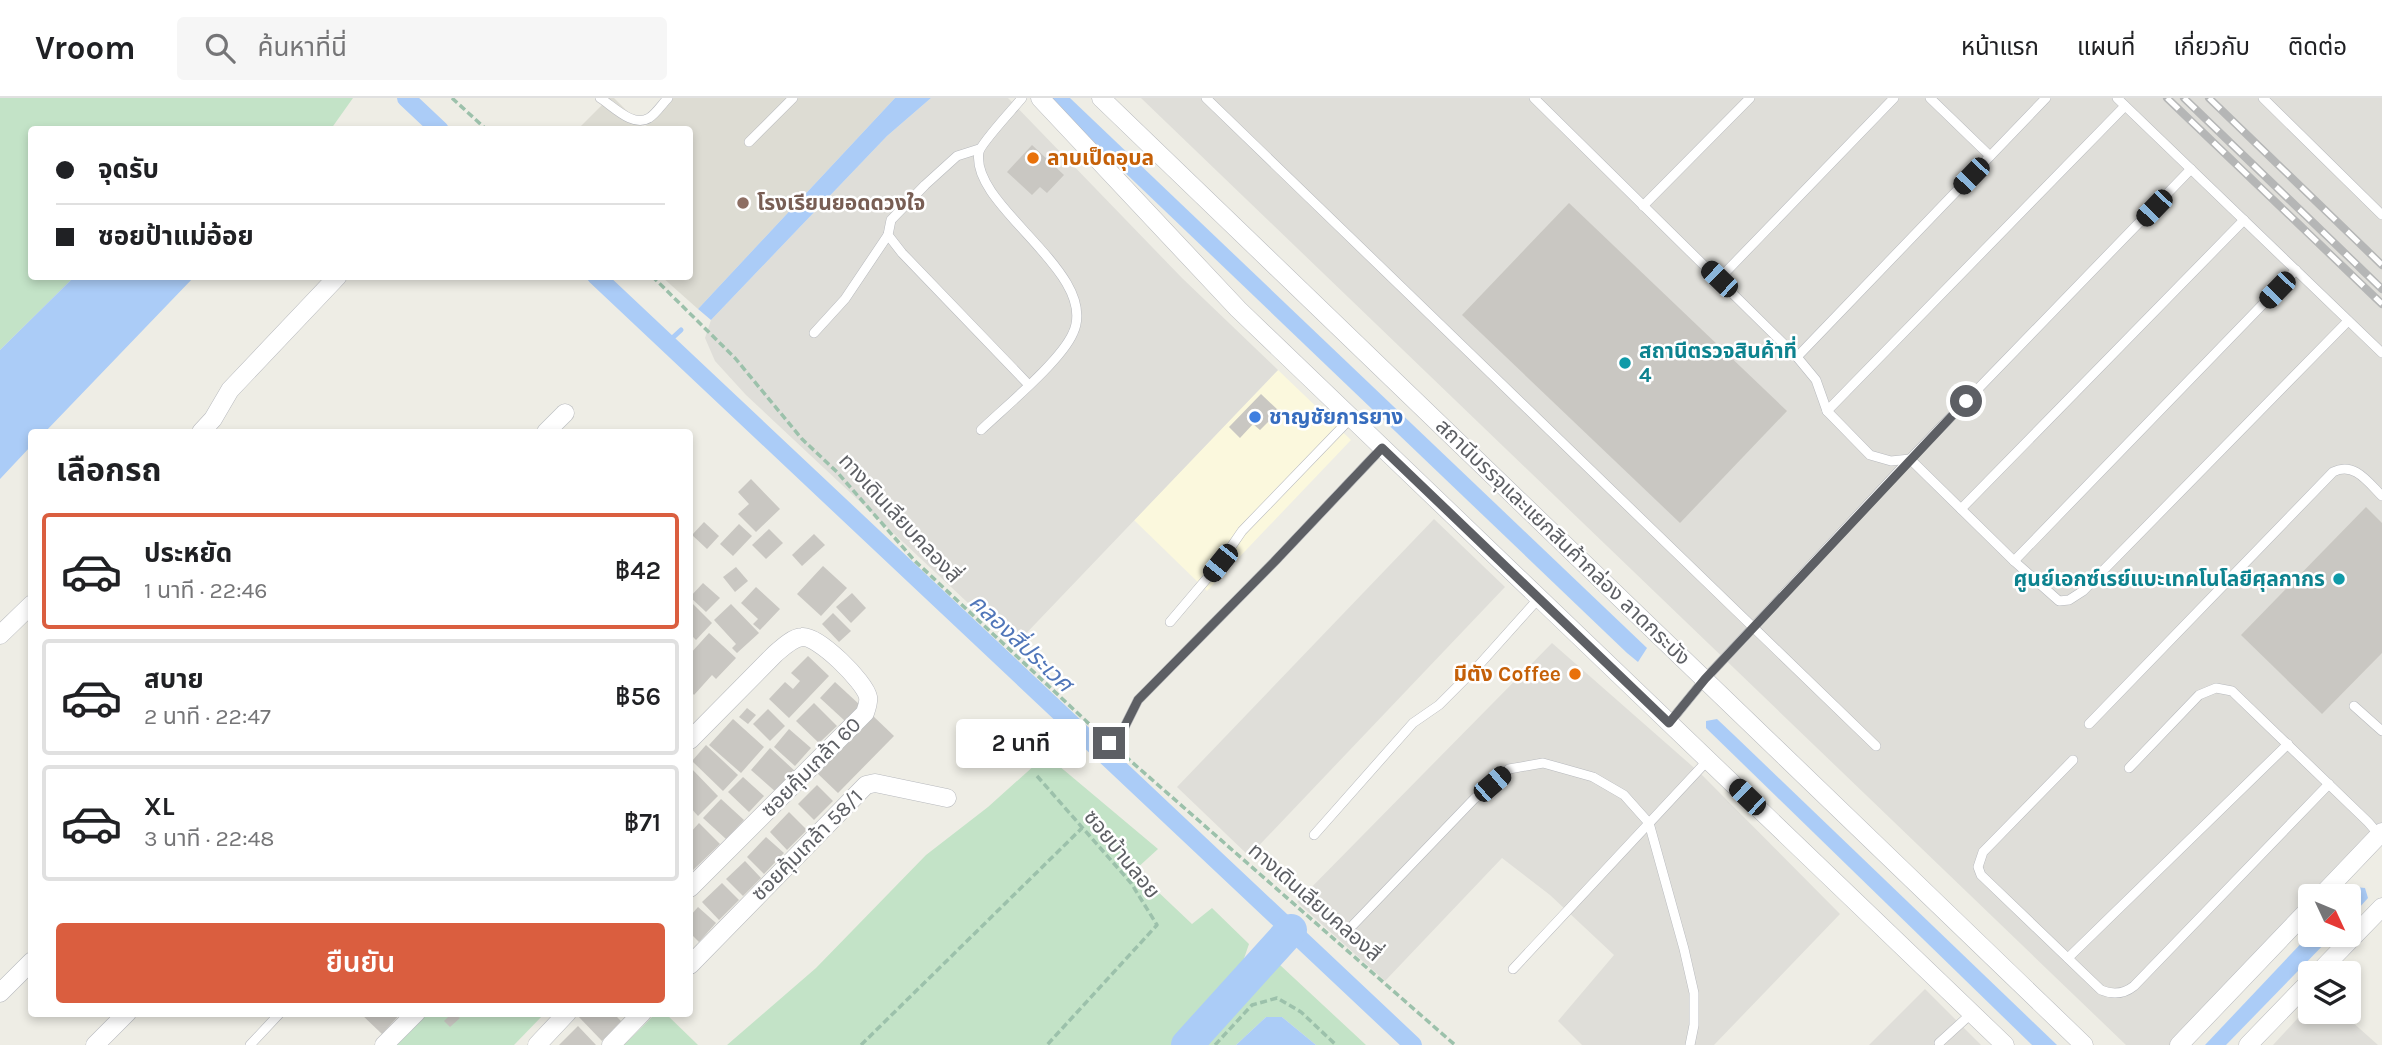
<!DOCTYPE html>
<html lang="th">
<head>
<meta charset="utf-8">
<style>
  body { margin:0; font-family:Karla,"Noto Sans Thai",sans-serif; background:#f6f6f6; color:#202124; height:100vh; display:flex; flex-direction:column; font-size:26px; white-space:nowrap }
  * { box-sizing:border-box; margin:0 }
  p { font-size:23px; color:#757577 }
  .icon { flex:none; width:38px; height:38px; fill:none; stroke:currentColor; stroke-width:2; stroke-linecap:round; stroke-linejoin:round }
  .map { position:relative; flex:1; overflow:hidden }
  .drawer { position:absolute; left:28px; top:331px; width:665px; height:588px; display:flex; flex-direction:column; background:#fff; border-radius:7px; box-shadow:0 4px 10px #0003 }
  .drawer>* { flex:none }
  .top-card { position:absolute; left:28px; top:28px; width:665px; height:154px; border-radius:7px; box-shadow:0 4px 10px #0003; display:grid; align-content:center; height:154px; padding:0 28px; background:#fff }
  .needle { width:46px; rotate:134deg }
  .fabs { position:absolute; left:2298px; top:786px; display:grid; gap:14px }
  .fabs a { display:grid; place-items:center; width:63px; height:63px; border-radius:7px; background:#fff; box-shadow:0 4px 10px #0003; font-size:35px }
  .end { position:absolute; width:32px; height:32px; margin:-16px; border:9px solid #5d5f64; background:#fff; box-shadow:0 0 0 4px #fff }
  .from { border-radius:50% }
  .bubble { position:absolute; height:49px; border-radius:7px; background:#fff; box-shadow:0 4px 10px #0003; font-size:23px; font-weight:600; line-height:49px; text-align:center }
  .car { position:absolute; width:21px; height:42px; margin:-21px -10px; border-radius:9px; box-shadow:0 0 5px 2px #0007; background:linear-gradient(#222 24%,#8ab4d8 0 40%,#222 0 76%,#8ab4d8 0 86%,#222 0) }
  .top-card b { display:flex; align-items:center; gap:24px; height:66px; font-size:26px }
  .top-card b+b { border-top:2px solid #e0e0e0 }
  .top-card i { width:18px; height:18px; background:#202124 }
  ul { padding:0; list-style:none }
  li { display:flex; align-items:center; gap:21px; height:116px; margin:0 14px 10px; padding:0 14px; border:4px solid #e0e0e0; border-radius:7px }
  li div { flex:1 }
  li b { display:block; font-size:26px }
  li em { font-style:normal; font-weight:600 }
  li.on { border-color:#da5e3f }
  li>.icon { width:63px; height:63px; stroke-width:1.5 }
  h2 { padding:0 28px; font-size:32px; line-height:84px }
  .action { display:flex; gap:14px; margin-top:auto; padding:14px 28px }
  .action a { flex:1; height:80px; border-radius:7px; background:#da5e3f; color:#fff; font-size:28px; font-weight:600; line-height:80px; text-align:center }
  header { display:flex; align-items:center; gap:42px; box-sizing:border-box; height:98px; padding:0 35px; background:#fff; border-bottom:2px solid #e0e0e0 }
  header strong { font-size:33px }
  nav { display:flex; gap:38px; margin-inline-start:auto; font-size:24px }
  .search { width:490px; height:63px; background:#f6f6f6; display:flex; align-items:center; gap:18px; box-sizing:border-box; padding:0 24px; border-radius:7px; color:#757577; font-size:26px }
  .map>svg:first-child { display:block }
</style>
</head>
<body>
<header>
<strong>Vroom</strong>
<div class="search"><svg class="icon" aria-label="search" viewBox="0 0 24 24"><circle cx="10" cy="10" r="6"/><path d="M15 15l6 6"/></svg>ค้นหาที่นี่</div>
<nav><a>หน้าแรก</a><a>แผนที่</a><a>เกี่ยวกับ</a><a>ติดต่อ</a></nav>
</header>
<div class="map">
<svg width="2382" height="947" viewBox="0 0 2382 947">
  <rect width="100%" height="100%" fill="#eeede5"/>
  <polygon fill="#fbf8dd" points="1278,272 1351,342 1207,493 1134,422"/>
  <g fill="#dfded9">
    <polygon points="931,0 1008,0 1182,180 1278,272 1014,548 746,297 715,263 705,240 711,222 887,38"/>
    <polygon points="1141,0 2382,0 2382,738 2325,798 2310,798 2310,814 2192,939 2170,947 2126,947"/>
    <polygon points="1434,421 1505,489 1249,758 1177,689"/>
    <polygon points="1552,545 1700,675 1840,816 1714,947 1582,947 1558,923 1614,857 1550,797 1502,760 1385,883 1297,804"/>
    <polygon points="1925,891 1981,947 1869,947"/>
    <polygon points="2310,907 2310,914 2341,914 2378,947 2273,947"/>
  </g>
  <polygon fill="#dddcd3" points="609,0 614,0 644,30 673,0 895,0 698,211 662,179 690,178 690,32 577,32"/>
  <g fill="#c3e3c7">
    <polygon points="0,0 353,0 331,31 32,32 32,178 74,179 0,252"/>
    <polygon points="1046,657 1158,751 1135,772 1192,826 1212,810 1249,846 1239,875 1172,947 727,947 816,870 926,757 988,709"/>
    <polygon points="1280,867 1366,947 1316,947 1282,919 1266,919 1236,947 1196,947 1262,875"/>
    <polygon points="426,915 545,915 514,947 395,947"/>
    <polygon points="656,915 665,915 698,947 624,947"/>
  </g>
  <g fill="#abccf7">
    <polygon points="895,0 931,0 887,38 711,222 698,211"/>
    <polygon points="1047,0 1070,0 1647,550 1638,564 1627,555"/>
    <polygon points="74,179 194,179 45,334 32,334 31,348 0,381 0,252"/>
    <polygon points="1717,621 1735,638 2057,947 2032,947 1706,630 1706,623"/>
    <polygon points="2355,789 2365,790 2368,800 2349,821 2348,798 2346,798"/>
    <polygon points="2310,836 2333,837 2226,947 2205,947"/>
    <polygon points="1266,919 1282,919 1316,947 1236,947"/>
  </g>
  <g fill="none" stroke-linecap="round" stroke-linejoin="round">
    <polyline stroke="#abccf7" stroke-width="5" points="667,245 681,232"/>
    <g stroke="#abccf7" stroke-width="18">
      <polyline points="406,0 440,32"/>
      <polyline points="596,178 1413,947"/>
    </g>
    <polyline stroke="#abccf7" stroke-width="32" points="1187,947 1291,832"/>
  </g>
  <g fill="#c9c7c2">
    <polygon points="1032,47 1064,77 1047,95 1040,89 1032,97 1007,74"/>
    <polygon points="1569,105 1787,313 1680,425 1462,217"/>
    <polygon points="1261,296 1279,313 1260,332 1253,326 1240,340 1229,329"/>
    <polygon points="751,381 780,411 756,434 738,416 749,406 738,394"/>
    <polygon points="2366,409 2382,425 2382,555 2322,616 2241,537"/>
    <polygon points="704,424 719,438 707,451 692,437"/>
    <polygon points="739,426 752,438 733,458 720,446"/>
    <polygon points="769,431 783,445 766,461 752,447"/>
    <polygon points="814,436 825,447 802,468 792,457"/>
    <polygon points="823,468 847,490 821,518 797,496"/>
    <polygon points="736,469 748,483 735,494 723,479"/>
    <polygon points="703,485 720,500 706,514 690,499"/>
    <polygon points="756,489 780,511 760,532 753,526 758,521 741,505"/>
    <polygon points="852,495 866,510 851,525 836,509"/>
    <polygon points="690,503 712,525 696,542 690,536"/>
    <polygon points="731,506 759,535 737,555 732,550 736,546 714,522"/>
    <polygon points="833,515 851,533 839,544 822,526"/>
    <polygon points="709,535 736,560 716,581 712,577 694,597 690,592 690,556"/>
    <polygon points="808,558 829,578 789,620 769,601 785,584 793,591 800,583 791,575"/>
    <polygon points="835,584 860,607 845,623 820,600"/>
    <polygon points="814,605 837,628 819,645 796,623"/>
    <polygon points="747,610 756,617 748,626 739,619"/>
    <polygon points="768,611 785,628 770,643 753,626"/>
    <polygon points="872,617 894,638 838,695 816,674"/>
    <polygon points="733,621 764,649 741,675 709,647"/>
    <polygon points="789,631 811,650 795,668 774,649"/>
    <polygon points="706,647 738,677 723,693 692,663"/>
    <polygon points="770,650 796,674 777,695 751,672"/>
    <polygon points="690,669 718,698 698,718 690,709"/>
    <polygon points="743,679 764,698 749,714 728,694"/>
    <polygon points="817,687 833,703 814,722 798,706"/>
    <polygon points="721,701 744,722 726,741 703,720"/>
    <polygon points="789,714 807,732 787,752 770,734"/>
    <polygon points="699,725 720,746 690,775 690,735"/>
    <polygon points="766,739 784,755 764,776 747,759"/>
    <polygon points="745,763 761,780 743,798 726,781"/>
    <polygon points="722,785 739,802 719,822 702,804"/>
    <polygon points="698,809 716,825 699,844 690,835 690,818"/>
    <polygon points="360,915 401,915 382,936"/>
    <polygon points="452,915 460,920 450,929 444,923"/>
    <polygon points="578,915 613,915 621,923 602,943 577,917"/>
    <polygon points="578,928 596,947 559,947"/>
  </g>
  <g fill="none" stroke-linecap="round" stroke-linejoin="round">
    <defs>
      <g id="lane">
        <path d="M600,0C613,8 633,30 649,20C656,16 662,6 668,0"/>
        <polyline points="1206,0 1876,648"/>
        <polyline points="1534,0 1797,259 1816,282 1827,313 1870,357 1891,363 1910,361 2014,463 2059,503 2069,502 2083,493 2348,223"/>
        <polyline points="1930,0 1990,58"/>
        <polyline points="2117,0 2382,255"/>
        <polyline points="2263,0 2382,117"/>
        <polyline points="749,44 793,0"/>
        <polyline points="979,51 957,58 925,87 891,122 888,137 902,155 1028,286"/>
        <polyline points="1643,108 1750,0"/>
        <polyline points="1719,181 1894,0"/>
        <polyline points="814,235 845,201 888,137"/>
        <polyline points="1797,259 2046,0"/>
        <polyline points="1827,313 2125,8"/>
        <path d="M981,332C1005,309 1061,263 1073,235C1101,175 969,108 979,54C981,45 1014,10 1022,0"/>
        <polyline points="1961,411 2244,122"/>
        <polyline points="2014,463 2296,172"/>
        <polyline points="1170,524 1220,465 1242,433 1351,320"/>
        <polyline points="2354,608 2382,633"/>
        <polyline points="1669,625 1705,581 1910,361 2191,71"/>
        <path d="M2089,626L2333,374C2354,363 2368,384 2382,398"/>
        <polyline points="1109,644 1125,628 1138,602 1276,462 1382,350"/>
        <path d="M2073,662L1983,754L1978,769L1981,777L2101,892C2113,897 2124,896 2134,888L2329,686"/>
        <polyline points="2129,670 2199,597 2216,590 2232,593 2368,724 2381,739"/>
        <polyline points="1314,737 1413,625 1439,607 1479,567 1539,500"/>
        <polyline points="1353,827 1474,701 1509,671 1543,665 1593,679 1624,697 1649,725 1684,851 1694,895 1694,927 1690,947"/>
        <polyline points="2068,860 2288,646"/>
        <polyline points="1513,871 1708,662"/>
        <polyline points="1939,945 1972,915"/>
        <polyline points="250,947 280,915"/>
      </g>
      <g id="street">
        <polyline points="1040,0 1238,211 2005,947"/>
        <polyline points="1101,0 2084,947"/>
        <polyline points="201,334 213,321 230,292 338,178"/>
        <polyline points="546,334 565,315"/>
        <polyline points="0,537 32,506"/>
        <path d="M690,642L775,556C782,550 792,540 802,539C818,537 865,584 868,599C869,604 867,609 865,615L690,790"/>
        <polyline points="2321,798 2382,734"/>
        <polyline points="690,867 866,687 875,685 947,700"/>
        <polyline points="2318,875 2382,809"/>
        <polyline points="0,895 32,863"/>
        <polyline points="95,947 127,915"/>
        <polyline points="384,947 416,915"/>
        <polyline points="537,947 567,915"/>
        <polyline points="611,947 642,915"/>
        <polyline points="2179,947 2310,810"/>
        <polyline points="2248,947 2310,883"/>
      </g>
    </defs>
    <use href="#lane" stroke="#b7b9bd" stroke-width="10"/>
    <use href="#street" stroke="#b7b9bd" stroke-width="19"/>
    <g stroke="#9cc1ab" stroke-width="3.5" stroke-dasharray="7 3.5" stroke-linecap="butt">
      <polyline points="452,0 487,32"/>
      <polyline points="652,178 735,260 802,341 837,374 915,463 1101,637"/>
      <polyline points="1117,651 1455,947"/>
      <polyline points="1037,678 1131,785 1157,827 1047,947"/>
      <polyline points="861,947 1082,730"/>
      <polyline points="1215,947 1252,907 1277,900 1301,914 1336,947"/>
    </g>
    <use href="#lane" stroke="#fff" stroke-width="9"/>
    <use href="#street" stroke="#fff" stroke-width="18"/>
    <defs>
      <g id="rail">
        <polyline points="2167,0 2382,206"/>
        <polyline points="2184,0 2382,191"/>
        <polyline points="2209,0 2382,167"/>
      </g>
    </defs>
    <use href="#rail" stroke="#b5b6b6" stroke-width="8"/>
    <use href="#rail" stroke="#fff" stroke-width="5" stroke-dasharray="16" stroke-linecap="butt"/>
  </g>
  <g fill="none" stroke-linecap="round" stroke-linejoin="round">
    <polyline stroke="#5d5f64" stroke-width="9" points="1109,645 1125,628 1138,602 1276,462 1382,350 1669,625 1705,581 1966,303"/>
  </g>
  <g fill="#e8710a" stroke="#fff" stroke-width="2.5">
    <circle cx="1033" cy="60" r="7"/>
    <circle cx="1575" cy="576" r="7"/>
  </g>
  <circle fill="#8d6e63" stroke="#fff" stroke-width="2.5" cx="743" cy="105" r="7"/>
  <g fill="#0f9aa8" stroke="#fff" stroke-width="2.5">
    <circle cx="1625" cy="265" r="7"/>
    <circle cx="2339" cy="481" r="7"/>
  </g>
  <circle fill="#3f7fe0" stroke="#fff" stroke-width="2.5" cx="1255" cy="319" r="7"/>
  <g text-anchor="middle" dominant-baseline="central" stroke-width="5" stroke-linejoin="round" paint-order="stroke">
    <g font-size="21" font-weight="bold" fill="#c56008" stroke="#fff" text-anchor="start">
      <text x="1047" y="60">ลาบเป็ดอุบล</text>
      <text x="1561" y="576" text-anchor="end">มีตัง Coffee</text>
    </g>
    <g font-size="21" font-weight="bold" fill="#785e54" stroke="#fff" text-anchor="start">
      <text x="757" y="105">โรงเรียนยอดดวงใจ</text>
    </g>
    <g font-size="21" font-weight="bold" fill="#0d838f" stroke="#fff" text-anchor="start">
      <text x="1639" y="253">สถานีตรวจสินค้าที่<tspan x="1639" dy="24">4</tspan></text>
      <text x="2325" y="481" text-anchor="end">ศูนย์เอกซ์เรย์แบะเทคโนโลยีศุลกากร</text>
    </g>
    <g font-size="21" font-weight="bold" fill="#366cbe" stroke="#fff" text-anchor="start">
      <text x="1269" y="319">ชาญชัยการยาง</text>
    </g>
    <g font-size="21" fill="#5d5f64" stroke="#fff">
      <text transform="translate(900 420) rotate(47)">ทางเดินเลียบคลองสี่</text>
      <text transform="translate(1563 444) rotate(44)">สถานีบรรจุและแยกสินค้ากล่อง ลาดกระบัง</text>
      <text transform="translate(811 669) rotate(-45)">ซอยคุ้มเกล้า 60</text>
      <text transform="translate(807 747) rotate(-45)">ซอยคุ้มเกล้า 58/1</text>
      <text transform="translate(1122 756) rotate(51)">ซอยบ้านลอย</text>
      <text transform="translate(1315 804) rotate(41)">ทางเดินเลียบคลองสี่</text>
    </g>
    <g font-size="23" font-style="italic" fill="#5076b9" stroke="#fff">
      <text transform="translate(1021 545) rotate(43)">คลองสี่ประเวศ</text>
    </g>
  </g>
</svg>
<div class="fabs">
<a><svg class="needle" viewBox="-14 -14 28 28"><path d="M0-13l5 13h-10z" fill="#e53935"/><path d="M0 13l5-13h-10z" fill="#757577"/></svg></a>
<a><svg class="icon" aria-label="layers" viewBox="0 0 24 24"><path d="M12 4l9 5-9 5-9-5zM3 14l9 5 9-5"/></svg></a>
</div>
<i class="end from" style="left:1966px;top:303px"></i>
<i class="end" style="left:1109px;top:645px"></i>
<div class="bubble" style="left:956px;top:621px;width:130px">2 นาที</div>
<i class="car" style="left:1971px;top:78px;rotate:224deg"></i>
<i class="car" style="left:2154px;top:110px;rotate:224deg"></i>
<i class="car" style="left:1719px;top:181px;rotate:314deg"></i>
<i class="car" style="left:2277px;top:192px;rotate:224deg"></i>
<i class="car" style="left:1220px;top:465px;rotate:219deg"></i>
<i class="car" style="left:1492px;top:686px;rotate:49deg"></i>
<i class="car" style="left:1747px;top:699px;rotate:314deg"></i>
<div class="top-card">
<b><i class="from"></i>จุดรับ</b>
<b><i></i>ซอยป้าแม่อ้อย</b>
</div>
<section class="drawer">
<h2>เลือกรถ</h2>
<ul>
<li class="on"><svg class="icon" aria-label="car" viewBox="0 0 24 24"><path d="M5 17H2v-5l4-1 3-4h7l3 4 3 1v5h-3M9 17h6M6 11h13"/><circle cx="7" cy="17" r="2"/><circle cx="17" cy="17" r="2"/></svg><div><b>ประหยัด</b><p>1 นาที · 22:46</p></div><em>฿42</em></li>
<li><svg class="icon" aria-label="car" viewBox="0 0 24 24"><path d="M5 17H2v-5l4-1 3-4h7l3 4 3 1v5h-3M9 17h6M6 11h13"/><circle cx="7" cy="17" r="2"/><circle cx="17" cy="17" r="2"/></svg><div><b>สบาย</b><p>2 นาที · 22:47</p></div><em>฿56</em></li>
<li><svg class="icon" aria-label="car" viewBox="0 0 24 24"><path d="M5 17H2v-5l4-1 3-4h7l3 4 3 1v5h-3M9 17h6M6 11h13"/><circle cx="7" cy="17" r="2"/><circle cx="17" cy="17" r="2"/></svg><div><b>XL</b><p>3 นาที · 22:48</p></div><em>฿71</em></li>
</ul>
<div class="action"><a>ยืนยัน</a></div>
</section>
</div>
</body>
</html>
